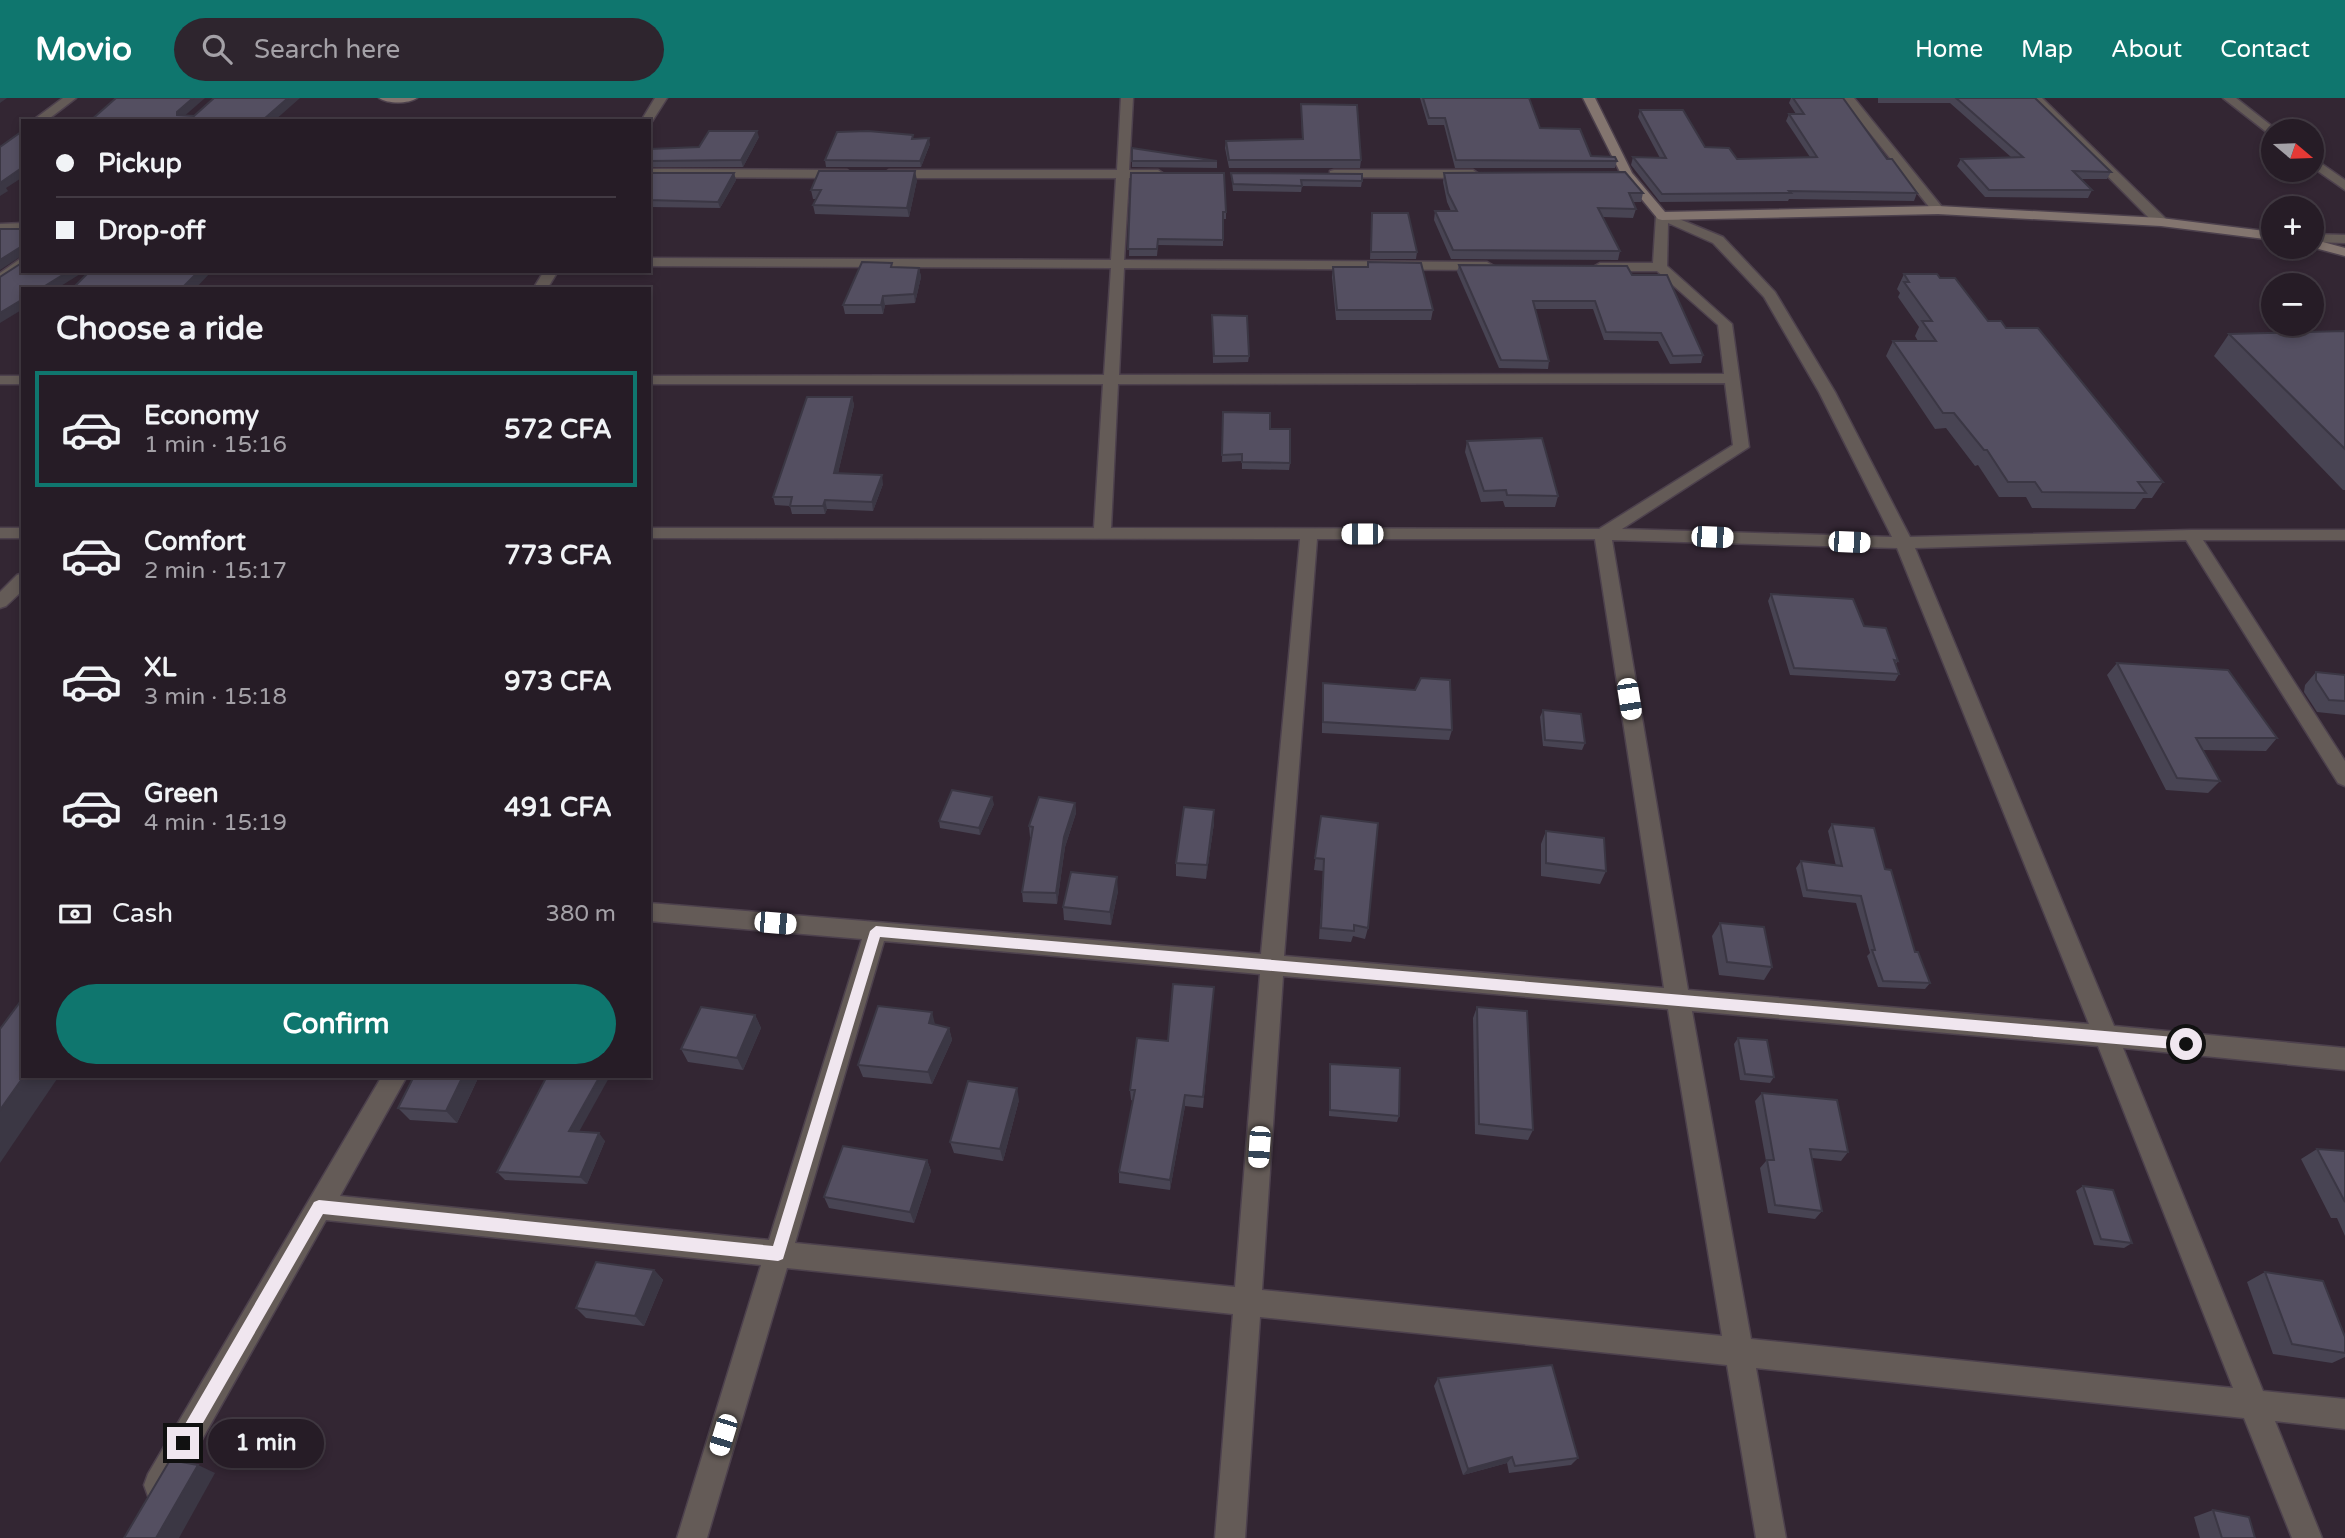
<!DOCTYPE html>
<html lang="en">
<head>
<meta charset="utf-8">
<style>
  body { margin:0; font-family:"Varela Round",sans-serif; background:#2e252e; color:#f1f3f6; height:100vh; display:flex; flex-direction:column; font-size:26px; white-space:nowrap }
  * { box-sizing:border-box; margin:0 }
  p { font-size:23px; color:#a4a1a7 }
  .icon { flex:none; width:38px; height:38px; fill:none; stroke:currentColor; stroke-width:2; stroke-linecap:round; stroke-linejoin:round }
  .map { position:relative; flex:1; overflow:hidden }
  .sheet { position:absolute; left:21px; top:189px; width:630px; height:791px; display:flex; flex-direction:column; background:#261c26; border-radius:0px; box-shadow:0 4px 10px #0003,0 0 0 2px #423a43 }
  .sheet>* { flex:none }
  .banner { position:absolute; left:21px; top:21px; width:630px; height:154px; border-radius:0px; box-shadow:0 4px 10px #0003,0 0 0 2px #423a43; display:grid; align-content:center; height:154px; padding:0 35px; background:#261c26 }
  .needle { width:46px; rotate:109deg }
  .tools { position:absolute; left:2261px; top:21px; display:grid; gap:14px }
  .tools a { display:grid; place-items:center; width:63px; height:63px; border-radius:50%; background:#261c26; box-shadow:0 4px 10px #0003,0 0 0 2px #423a43; font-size:35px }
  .end { position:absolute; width:32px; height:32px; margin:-16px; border:9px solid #f0e6ef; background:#111; box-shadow:0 0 0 4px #111 }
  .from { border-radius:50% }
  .bubble { position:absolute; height:49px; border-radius:24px; background:#261c26; box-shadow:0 4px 10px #0003,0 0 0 2px #423a43; font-size:23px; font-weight:800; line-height:49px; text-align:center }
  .car { position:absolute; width:21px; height:42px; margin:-21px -10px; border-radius:9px; box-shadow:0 0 5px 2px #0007; background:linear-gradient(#fff 24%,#345 0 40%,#fff 0 76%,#345 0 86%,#fff 0) }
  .banner b { display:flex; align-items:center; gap:24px; height:66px; font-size:26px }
  .banner b+b { border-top:2px solid #423a43 }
  .banner i { width:18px; height:18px; background:#f1f3f6 }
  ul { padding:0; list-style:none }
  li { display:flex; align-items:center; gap:21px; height:116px; margin:0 14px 10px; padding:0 21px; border:4px solid transparent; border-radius:0px }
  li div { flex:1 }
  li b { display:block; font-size:26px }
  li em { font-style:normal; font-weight:800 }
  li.on { border-color:#0f766e }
  li>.icon { width:63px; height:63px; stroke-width:1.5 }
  h2 { padding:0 35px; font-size:32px; line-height:84px }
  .pay { display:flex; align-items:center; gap:18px; height:77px; padding:0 35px; font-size:26px }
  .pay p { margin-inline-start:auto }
  .primary-button { display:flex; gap:14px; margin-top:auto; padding:14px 35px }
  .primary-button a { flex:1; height:80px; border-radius:42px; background:#0f766e; color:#fff; font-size:28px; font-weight:800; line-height:80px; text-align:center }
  header { display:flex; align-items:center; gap:42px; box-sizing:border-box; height:98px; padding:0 35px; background:#0f766e; color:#fff }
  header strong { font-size:33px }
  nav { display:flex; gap:38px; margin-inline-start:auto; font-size:24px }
  .search { width:490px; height:63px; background:#2e252e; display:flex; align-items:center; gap:18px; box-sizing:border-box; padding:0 24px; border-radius:38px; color:#a4a1a7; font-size:26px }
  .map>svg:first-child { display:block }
</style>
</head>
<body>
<header>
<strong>Movio</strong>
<div class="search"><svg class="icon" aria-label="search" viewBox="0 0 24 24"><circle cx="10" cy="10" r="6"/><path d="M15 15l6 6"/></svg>Search here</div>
<nav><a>Home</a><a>Map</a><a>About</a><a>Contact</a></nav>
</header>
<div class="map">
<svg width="2345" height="1440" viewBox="0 0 2345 1440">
  <rect width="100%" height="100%" fill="#332633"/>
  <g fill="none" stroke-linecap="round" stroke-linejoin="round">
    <defs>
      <g id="street">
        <polygon points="63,0 76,0 46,23 32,23"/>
        <polygon points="655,0 667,0 651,25 641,23"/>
        <path d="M1121,0H1133L1129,72H1158L1164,76L1158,80H1129L1124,162L1487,164L1494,168L1487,172L1124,170L1119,277L1724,276L1718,227L1657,173H1600L1593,169L1600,165H1653L1656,118L1662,114L1723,139L1775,194L1835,294L1910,439L2191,432H2345V442H2203L2345,663V688L2338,685L2186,442L1915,450L2114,928L2345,950V972L2123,950L2263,1293L2345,1301V1331L2275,1323L2322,1440H2292L2244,1320L1756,1270L1786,1440H1756L1727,1267L1260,1219L1245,1440H1215L1233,1216L787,1170L707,1440H677L761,1167L326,1122L170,1398L159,1402L148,1398L144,1387L148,1376L382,978H407L340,1098L769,1142L862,841L649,823V805L1261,856L1300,441L649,440V430H1094L1103,286H649V278L1104,277L1111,170L649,168V160L1111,162L1116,80H889L883,76L889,72H1117ZM1668,125L1713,145L1764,199L1819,294L1892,439L1622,431L1749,349L1732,226L1667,168ZM1725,285L1733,347L1599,431L1111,430L1118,286ZM1317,441H1595L1664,890L1284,858ZM1612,442L1897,450L2089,926L1688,892ZM884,843L1260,876L1235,1189L795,1145ZM1283,878L1668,911L1722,1238L1262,1192ZM1692,913L2098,948L2233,1290L1751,1241Z"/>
        <polygon points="1842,0 1854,0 1942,109 1942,115 1934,115"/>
        <polygon points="2030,0 2042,0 2166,121 2166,127 2156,127"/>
        <polygon points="2223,0 2236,0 2278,33 2273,33 2273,37 2269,36"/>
        <polygon points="2312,59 2345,82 2345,92 2312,69"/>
        <polygon points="649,71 847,72 853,76 847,80 649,79"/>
        <polygon points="1334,72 1473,72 1479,76 1473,80 1330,79 1330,73"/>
        <polygon points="23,125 23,133 0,134 0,126"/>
        <polygon points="2312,136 2345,137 2345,145 2312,144"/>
        <polygon points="23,159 23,170 0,186 0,175"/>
        <polygon points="544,173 558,173 547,191 533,191"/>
        <rect x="0" y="278" width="23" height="8"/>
        <rect x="0" y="430" width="23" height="10"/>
        <polygon points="23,475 23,492 6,508 0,510 0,494 17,477"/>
      </g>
      <g id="secondary">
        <path d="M379,0H417C408,6 388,6 379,0Z"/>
        <polygon points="1583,0 1595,0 1632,75 1665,114 1938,108 2161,120 2273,134 2273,142 2161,128 1938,116 1662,122 1658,121 1621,76"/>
        <polygon points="2312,141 2345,150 2345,158 2311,149"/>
      </g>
    </defs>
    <use href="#street" stroke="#4d414d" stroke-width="3"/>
    <use href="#secondary" stroke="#4d414d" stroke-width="3"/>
    <use href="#street" fill="#645b57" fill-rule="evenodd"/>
    <use href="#secondary" fill="#83756f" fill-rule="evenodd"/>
  </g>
  <g fill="#484453">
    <polygon points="1420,0 1529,0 1540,30 1591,58 1617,63 1615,70 1455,70 1444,27 1428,27"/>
    <polygon points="1791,0 1843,0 1887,61 1917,95 1914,103 1789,101 1788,103 1660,104 1631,67 1633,59 1660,60 1638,19 1640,12 1705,49 1737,61 1810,59 1786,23 1789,16 1796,16 1789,5"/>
    <polygon points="1878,0 2035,0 2111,74 2107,81 2081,81 2092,92 2088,100 1985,99 1957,68 1961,61 2011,59 1950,5 1878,5"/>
    <polygon points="1301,6 1361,62 1360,70 1229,70 1225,50 1226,43 1302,41"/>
    <polygon points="759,39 743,69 649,69 649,51 699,49"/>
    <polygon points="914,41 930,46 921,69 826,69 825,62"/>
    <polygon points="1132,50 1217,63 1217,70 1132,69"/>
    <polygon points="649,75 734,75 736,82 720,110 649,109"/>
    <polygon points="1131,75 1226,114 1226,121 1223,121 1223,148 1158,147 1157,158 1129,158"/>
    <polygon points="1231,75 1362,83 1361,89 1302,88 1301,94 1233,93"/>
    <polygon points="1444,75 1643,95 1641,104 1633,104 1636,111 1633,120 1603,119 1620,153 1618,162 1451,161 1434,122 1435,113 1451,113 1447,104 1443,84"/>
    <polygon points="917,82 909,119 815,116 813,107 816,101 813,101 811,92"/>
    <polygon points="1372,115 1417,154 1416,161 1370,161"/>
    <polygon points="1368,164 1433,212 1431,222 1336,222 1332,179 1333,169 1367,169"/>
    <polygon points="1459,167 1632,177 1703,257 1701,265 1670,266 1658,243 1604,242 1593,211 1535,211 1549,263 1548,271 1499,270 1457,174"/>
    <polygon points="919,170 921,179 915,205 885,207 883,216 845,216 843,207"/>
    <polygon points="1904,176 1940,180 1988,223 2006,230 2163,384 2152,400 2143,400 2135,411 2032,410 2026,399 1999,399 1978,367 1975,368 1946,330 1935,331 1886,258 1893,243 1918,243 1915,238 1919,229 1898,199 1900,195 1897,191"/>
    <polygon points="1212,217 1249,258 1248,264 1213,265"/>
    <polygon points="2345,233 2345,392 2343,392 2214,258 2229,236"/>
    <polygon points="852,299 854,307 838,375 883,386 873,413 827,411 825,416 792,416 790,408 775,407 773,399"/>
    <polygon points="1223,314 1270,331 1290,365 1289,372 1242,371 1242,363 1222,364"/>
    <polygon points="1467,343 1558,398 1555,409 1505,409 1503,403 1481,404 1465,354"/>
    <polygon points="1771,496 1864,528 1898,563 1895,567 1899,576 1895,583 1790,577 1768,503"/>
    <polygon points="2117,565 2277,640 2266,653 2203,652 2220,683 2208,695 2166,692 2107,577"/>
    <polygon points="2316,574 2345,577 2345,617 2317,614 2304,594 2305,587"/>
    <polygon points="1323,585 1415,592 1452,632 1449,642 1322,635 1322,595"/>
    <polygon points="1543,612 1585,645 1582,652 1543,648 1540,619"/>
    <polygon points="1075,705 1076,715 1065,749 1057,806 1023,804 1022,794 1031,739 1030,739 1029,728"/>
    <polygon points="994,706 980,737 940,730 939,723"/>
    <polygon points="1214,712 1214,725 1206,781 1176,778 1176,765"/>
    <polygon points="1321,718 1368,830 1365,841 1353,838 1351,844 1319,841 1323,773 1314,772"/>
    <polygon points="1832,726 1885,771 1915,854 1930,885 1925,891 1878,889 1867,858 1870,855 1856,805 1803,799 1796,770 1801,763 1836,768 1828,733"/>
    <polygon points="1546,733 1606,773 1600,786 1541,778 1541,746"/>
    <polygon points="1118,793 1111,827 1064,822 1063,809"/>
    <polygon points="1720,825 1772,869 1764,882 1719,877 1712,838"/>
    <polygon points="1213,900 1203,1010 1185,1008 1170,1092 1119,1085 1119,1074 1133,1003 1131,1002 1130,992 1168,943"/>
    <polygon points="1477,909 1533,1032 1528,1042 1475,1036 1473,920"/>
    <polygon points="755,917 761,930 743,972 688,964 681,951"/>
    <polygon points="935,926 949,930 952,942 932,986 863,979 858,967"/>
    <polygon points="1738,940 1774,979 1770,985 1740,982 1734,946"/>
    <polygon points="1330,966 1399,1018 1397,1024 1329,1018 1329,972"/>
    <polygon points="414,978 479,978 457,1025 410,1022 398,1010"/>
    <polygon points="1762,995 1848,1054 1841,1063 1812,1060 1822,1113 1815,1121 1768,1115 1760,1070 1766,1063 1755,1003"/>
    <polygon points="1019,1002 1003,1063 954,1055 950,1044"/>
    <polygon points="580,1034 605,1043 587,1086 505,1082 497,1074"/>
    <polygon points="2317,1051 2345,1053 2345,1138 2337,1120 2331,1120 2301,1061"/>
    <polygon points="927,1062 931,1073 914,1125 829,1110 824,1099"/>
    <polygon points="2083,1088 2132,1145 2124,1150 2094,1147 2076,1093"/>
    <polygon points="654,1172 663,1182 644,1228 586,1220 576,1210"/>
    <polygon points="2265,1174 2345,1239 2345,1259 2332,1265 2273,1256 2247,1184"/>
    <polygon points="1438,1280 1578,1360 1571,1367 1509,1375 1507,1365 1463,1377 1434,1288"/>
    <polygon points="2213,1412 2255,1440 2200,1440 2194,1419"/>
  </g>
  <g fill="#3b3744">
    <polygon points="0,0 7,0 0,5"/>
    <polygon points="193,0 205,0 181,21 177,17 177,14"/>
    <polygon points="288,0 300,0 274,23 265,20"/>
    <polygon points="757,33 759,39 743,69 741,62"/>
    <polygon points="929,40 930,46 921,69 920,63"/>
    <polygon points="23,69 23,79 6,90 8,93 0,98 0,85"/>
    <polygon points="915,73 917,82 909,119 907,110"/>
    <polygon points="734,75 736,82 720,110 718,104"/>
    <polygon points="19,150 23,157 0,172 0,162"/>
    <polygon points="919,170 921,179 915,205 914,196"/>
    <polygon points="69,173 85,173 56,191 40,191"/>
    <polygon points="199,173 212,173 195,191 181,191"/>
    <polygon points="883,198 885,207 883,216 881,207"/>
    <polygon points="23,201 23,211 0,225 0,215"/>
    <polygon points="852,299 854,307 836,384 834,375"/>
    <polygon points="882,377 883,386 873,413 872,404"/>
    <polygon points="825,402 827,411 825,416 823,408"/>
    <polygon points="992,699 994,706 980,737 979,730"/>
    <polygon points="1075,705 1076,715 1065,749 1057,806 1056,795 1064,739"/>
    <polygon points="1214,712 1214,725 1206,781 1207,767"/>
    <polygon points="1117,779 1118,793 1111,827 1110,814"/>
    <polygon points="932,914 935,926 929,925"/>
    <polygon points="755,917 761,930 743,972 737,960"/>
    <polygon points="949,930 952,942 932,986 928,974"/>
    <polygon points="24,978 59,978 0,1065 0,1012"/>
    <polygon points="463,978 479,978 457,1025 446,1013"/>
    <polygon points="600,978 610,978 575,1041 569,1033"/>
    <polygon points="1017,990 1019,1002 1003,1063 1000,1051"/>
    <polygon points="1185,997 1185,1008 1170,1092 1170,1082"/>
    <polygon points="599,1035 605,1043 587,1086 580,1079"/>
    <polygon points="927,1062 931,1073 914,1125 910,1114"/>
    <polygon points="654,1172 663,1182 644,1228 635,1218"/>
    <polygon points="1512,1359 1507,1365 1463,1377 1468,1371"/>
    <polygon points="198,1367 215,1375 179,1440 156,1440"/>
  </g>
  <g fill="#544f61" stroke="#3b3744" stroke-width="2">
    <polygon points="116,0 193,0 177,14 177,17 194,18 214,0 288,0 265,20 330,23 90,23"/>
    <polygon points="1423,0 1529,0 1540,30 1580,31 1591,58 1615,59 1617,63 1456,62 1445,20 1429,20"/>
    <polygon points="1793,0 1843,0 1887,61 1892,61 1917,95 1789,93 1791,95 1662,96 1633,59 1666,60 1640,12 1683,12 1705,49 1729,50 1737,61 1817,59 1789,16 1804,16"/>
    <polygon points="1956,0 2035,0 2111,74 2073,73 2092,92 1989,92 1961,61 2023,59"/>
    <polygon points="1301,6 1357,7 1361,62 1229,62 1226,43 1303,41"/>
    <polygon points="709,33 757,33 741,62 649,63 649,51 699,49"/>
    <polygon points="868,33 913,37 912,41 929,40 920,63 825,62 837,34"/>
    <polygon points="21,34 23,34 23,69 0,85 0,49"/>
    <polygon points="1132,50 1217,63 1132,63"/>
    <polygon points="819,73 915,73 907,110 813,107 821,92 811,92"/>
    <polygon points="1625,74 1643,95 1629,95 1636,111 1598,110 1620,153 1453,152 1435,113 1457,113 1448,95 1444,75"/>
    <polygon points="649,75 734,75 718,104 649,102"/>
    <polygon points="1131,75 1224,75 1226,114 1223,114 1223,142 1158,141 1157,151 1128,151"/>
    <polygon points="1231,75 1362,76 1362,83 1301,82 1302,88 1233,86"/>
    <polygon points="1372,115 1408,115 1417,154 1371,154"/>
    <polygon points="0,131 23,131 23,158 21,160 23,160 23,173 69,173 40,191 23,191 23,201 0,215 0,179 20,166 21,152 19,150 0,162"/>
    <polygon points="862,164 892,165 891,169 919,170 914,196 883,198 881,207 843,207"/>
    <polygon points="1368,164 1421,165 1433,212 1337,212 1333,169 1368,169"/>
    <polygon points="1459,167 1627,168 1632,177 1667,177 1703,257 1673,258 1661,235 1606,234 1595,203 1533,203 1549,263 1501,262"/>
    <polygon points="90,173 199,173 181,191 72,191"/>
    <polygon points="1904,176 1937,176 1940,180 1955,180 1988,223 2001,223 2006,230 2038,230 2163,384 2138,384 2146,395 2042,394 2035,384 2008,384 1987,352 1984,352 1954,315 1943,315 1893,243 1936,243 1922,223 1932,223 1904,184 1909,184"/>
    <polygon points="1212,217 1247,218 1249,258 1214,258"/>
    <polygon points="2345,233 2345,351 2229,236"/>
    <polygon points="807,299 852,299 834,375 882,377 872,404 825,402 823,408 790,408 792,399 773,399"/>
    <polygon points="1223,314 1270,315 1270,331 1290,331 1290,365 1242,364 1242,356 1222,357"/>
    <polygon points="1542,340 1558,398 1507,397 1506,392 1484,393 1467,343"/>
    <polygon points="1771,496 1853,501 1864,528 1886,530 1898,563 1894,562 1899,576 1794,570"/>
    <polygon points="2117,565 2228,572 2277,640 2196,640 2220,683 2177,680"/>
    <polygon points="2316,574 2345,577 2345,603 2329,602 2316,582"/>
    <polygon points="1421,580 1450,582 1452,632 1323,624 1323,585 1415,592"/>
    <polygon points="1543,612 1581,616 1585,645 1545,642"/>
    <polygon points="952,692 992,699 979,730 939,723"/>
    <polygon points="1039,699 1075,705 1064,739 1056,795 1022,794 1033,729 1029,728"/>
    <polygon points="1184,709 1214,712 1207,767 1176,765"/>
    <polygon points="1321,718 1378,725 1368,830 1354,827 1354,833 1321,830 1324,761 1315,760"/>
    <polygon points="1832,726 1874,730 1885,771 1891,772 1915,854 1918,854 1930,885 1883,883 1872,852 1875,852 1861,798 1807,792 1801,763 1842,768"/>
    <polygon points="1546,733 1604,740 1606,773 1546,765"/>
    <polygon points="1071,774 1117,779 1110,814 1063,809"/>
    <polygon points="1720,825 1764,829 1772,869 1727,864"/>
    <polygon points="1173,886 1214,889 1203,999 1185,997 1170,1082 1119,1074 1135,992 1130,992 1137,940 1168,943"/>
    <polygon points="23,900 23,978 24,978 0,1012 0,931"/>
    <polygon points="878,908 932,914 929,925 949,930 928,974 858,967"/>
    <polygon points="701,909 755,917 737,960 681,951"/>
    <polygon points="1477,909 1527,913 1533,1032 1479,1026"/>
    <polygon points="1738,940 1767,942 1774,979 1745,976"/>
    <polygon points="1330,966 1400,970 1399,1018 1330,1012"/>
    <polygon points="414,978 463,978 446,1013 398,1010"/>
    <polygon points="547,978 600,978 569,1033 599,1035 580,1079 497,1074"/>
    <polygon points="968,983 1017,990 1000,1051 950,1044"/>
    <polygon points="1762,995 1837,1002 1848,1054 1810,1051 1822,1113 1775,1107 1767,1062 1774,1062"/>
    <polygon points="843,1048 927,1062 910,1114 824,1099"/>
    <polygon points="2317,1051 2345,1053 2345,1104"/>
    <polygon points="2083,1088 2113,1092 2132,1145 2101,1141"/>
    <polygon points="596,1164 654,1172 635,1218 576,1210"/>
    <polygon points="2265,1174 2323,1183 2345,1239 2345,1255 2292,1246"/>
    <polygon points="1552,1267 1578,1360 1515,1368 1512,1359 1468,1371 1438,1280"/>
    <polygon points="170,1362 198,1367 156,1440 124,1440"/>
    <polygon points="2213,1412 2249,1419 2255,1440 2222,1440"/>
  </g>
  <polygon fill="#f0e6ef" points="876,828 2186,940 2192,946 2186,952 880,839 783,1161 778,1163 323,1116 188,1351 183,1353 177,1351 175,1345 177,1340 314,1104 319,1102 773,1148 870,833"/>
</svg>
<div class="tools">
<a><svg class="needle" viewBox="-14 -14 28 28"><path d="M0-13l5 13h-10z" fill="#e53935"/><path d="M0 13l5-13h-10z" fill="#a4a1a7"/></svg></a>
<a>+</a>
<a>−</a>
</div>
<i class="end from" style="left:2186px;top:946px"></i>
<i class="end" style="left:183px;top:1345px"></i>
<div class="bubble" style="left:208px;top:1321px;width:116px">1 min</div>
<i class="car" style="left:1362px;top:436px;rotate:270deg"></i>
<i class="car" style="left:1712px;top:439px;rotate:92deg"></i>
<i class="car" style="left:1849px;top:444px;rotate:92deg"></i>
<i class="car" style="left:1629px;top:601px;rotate:171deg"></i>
<i class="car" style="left:775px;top:825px;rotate:95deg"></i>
<i class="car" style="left:1259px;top:1049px;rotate:184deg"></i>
<i class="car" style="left:723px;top:1337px;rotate:197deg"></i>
<div class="banner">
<b><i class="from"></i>Pickup</b>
<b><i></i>Drop-off</b>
</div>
<section class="sheet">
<h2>Choose a ride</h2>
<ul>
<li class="on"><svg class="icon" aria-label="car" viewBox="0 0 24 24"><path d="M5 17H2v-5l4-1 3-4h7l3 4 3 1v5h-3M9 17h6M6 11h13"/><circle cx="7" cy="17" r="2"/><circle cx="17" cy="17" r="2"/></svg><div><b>Economy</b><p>1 min · 15:16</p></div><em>572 CFA</em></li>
<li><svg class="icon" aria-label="car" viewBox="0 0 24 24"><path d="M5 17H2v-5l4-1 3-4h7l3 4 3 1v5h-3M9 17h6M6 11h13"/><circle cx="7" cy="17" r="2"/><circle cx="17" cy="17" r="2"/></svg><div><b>Comfort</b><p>2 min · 15:17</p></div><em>773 CFA</em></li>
<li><svg class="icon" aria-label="car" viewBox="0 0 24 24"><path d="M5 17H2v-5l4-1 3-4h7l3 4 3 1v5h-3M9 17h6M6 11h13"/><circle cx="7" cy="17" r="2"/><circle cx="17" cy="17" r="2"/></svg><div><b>XL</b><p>3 min · 15:18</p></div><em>973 CFA</em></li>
<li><svg class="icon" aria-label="car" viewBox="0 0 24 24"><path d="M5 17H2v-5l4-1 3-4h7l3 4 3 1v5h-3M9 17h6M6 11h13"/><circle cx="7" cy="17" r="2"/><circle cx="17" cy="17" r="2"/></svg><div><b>Green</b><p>4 min · 15:19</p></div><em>491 CFA</em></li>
</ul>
<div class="pay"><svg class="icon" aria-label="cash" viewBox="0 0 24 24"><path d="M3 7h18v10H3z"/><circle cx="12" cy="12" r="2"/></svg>Cash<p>380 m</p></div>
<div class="primary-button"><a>Confirm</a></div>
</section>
</div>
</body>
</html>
